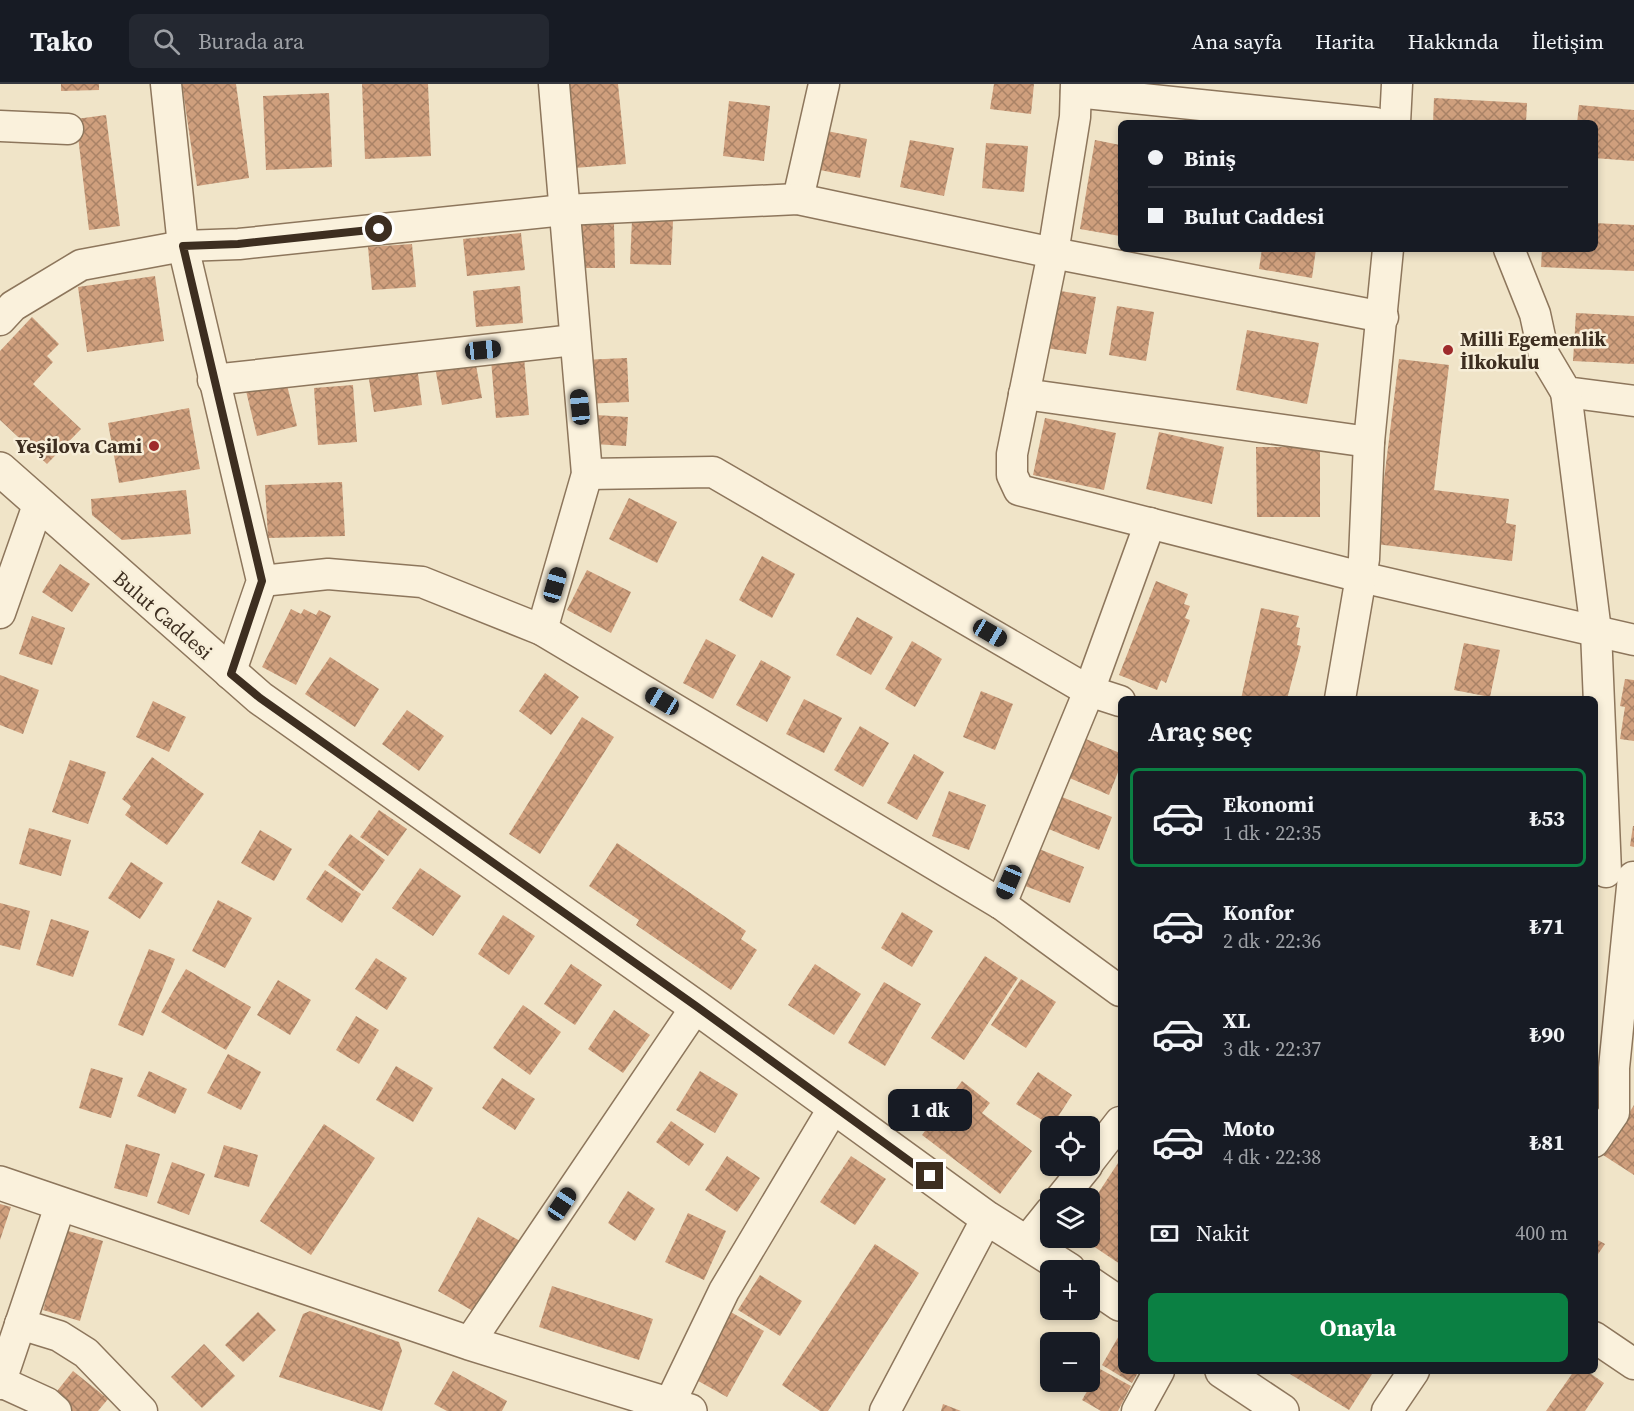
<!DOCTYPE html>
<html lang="tr">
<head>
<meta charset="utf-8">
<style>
  body { margin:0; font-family:"Source Serif 4",serif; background:#242831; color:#f1f3f6; height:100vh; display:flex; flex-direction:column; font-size:22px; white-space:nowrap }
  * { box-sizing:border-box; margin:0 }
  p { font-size:20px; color:#9ea1a6 }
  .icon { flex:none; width:33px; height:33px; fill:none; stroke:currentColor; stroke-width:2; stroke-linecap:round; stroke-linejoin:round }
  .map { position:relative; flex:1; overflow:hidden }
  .details { position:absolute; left:1118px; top:612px; width:480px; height:678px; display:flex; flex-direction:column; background:#171b24; border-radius:9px; box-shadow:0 3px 9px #0003 }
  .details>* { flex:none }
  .top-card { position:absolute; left:1118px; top:36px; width:480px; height:132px; border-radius:9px; box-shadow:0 3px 9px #0003; display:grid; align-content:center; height:132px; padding:0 30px; background:#171b24 }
  .tools { position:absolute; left:1040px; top:1032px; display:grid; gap:12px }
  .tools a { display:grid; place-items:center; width:60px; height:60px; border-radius:9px; background:#171b24; box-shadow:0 3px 9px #0003; font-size:30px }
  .end { position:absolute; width:27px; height:27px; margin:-14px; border:8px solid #3d2e20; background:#fff; box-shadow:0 0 0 3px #fff }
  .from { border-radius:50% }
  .bubble { position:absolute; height:42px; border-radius:9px; background:#171b24; box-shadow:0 3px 9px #0003; font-size:20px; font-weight:700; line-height:42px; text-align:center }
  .car { position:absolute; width:18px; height:36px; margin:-18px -9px; border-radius:8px; box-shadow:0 0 4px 2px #0007; background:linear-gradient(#222 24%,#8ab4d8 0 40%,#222 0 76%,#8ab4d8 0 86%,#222 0) }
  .top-card b { display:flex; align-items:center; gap:21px; height:57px; font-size:22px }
  .top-card b+b { border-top:2px solid #363941 }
  .top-card i { width:15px; height:15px; background:#f1f3f6 }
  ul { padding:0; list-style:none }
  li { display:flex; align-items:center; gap:18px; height:99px; margin:0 12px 9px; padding:0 18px; border:3px solid transparent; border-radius:9px }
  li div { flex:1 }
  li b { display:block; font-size:22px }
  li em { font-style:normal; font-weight:700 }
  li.on { border-color:#0b8043 }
  li>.icon { width:54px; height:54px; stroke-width:1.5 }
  h2 { padding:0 30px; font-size:27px; line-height:72px }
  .pay { display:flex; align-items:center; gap:15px; height:66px; padding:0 30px; font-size:22px }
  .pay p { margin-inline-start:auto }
  .primary-button { display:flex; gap:12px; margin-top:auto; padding:12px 30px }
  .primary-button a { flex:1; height:69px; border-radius:9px; background:#0b8043; color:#fff; font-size:24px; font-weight:700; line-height:69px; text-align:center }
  header { display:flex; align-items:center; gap:36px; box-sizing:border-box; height:84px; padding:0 30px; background:#171b24; border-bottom:2px solid #363941 }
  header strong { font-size:28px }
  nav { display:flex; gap:33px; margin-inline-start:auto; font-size:21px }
  .search { width:420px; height:54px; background:#242831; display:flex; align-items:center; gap:15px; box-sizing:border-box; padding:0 21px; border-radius:9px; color:#9ea1a6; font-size:22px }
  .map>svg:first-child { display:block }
</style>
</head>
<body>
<header>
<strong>Tako</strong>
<div class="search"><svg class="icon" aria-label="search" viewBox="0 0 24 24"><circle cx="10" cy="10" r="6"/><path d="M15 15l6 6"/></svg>Burada ara</div>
<nav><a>Ana sayfa</a><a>Harita</a><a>Hakkında</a><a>İletişim</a></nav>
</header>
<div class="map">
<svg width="1634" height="1327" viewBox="0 0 1634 1327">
  <defs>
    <pattern id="building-cross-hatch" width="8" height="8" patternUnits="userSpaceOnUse" patternTransform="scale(1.5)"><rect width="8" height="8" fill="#cf9f7d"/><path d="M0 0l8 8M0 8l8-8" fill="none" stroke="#a98266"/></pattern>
  </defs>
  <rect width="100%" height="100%" fill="#f0e4c8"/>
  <g fill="url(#building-cross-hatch)">
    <polygon points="61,0 99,0 99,6 61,7"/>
    <polygon points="182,0 236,0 249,94 197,102"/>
    <polygon points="362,0 428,0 431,72 365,75"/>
    <polygon points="567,0 618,0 626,80 574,84"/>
    <polygon points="994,0 1034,0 1031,30 990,25"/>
    <polygon points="329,9 332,83 266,86 263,12"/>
    <polygon points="1434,14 1527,19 1526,39 1433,39"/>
    <polygon points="729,17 770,22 764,77 723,72"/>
    <polygon points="1579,21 1634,26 1634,77 1594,74 1594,39 1577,39"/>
    <polygon points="106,31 120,142 89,146 76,35"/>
    <polygon points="822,46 867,55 860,94 815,85"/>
    <polygon points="910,56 954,64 944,112 900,103"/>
    <polygon points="1095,56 1120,61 1120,152 1080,145"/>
    <polygon points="986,59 1028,62 1024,108 982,104"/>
    <polygon points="632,136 673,137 671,181 630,180"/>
    <polygon points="1594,139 1634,141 1634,187 1541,183 1542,165 1594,165"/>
    <polygon points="614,140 615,184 576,184 575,141"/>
    <polygon points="521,149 525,186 467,192 463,155"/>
    <polygon points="412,160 416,203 372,206 368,163"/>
    <polygon points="1262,165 1316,165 1312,194 1259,185"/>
    <polygon points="155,192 164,257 87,268 78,203"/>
    <polygon points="520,202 523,239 476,243 473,207"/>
    <polygon points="1055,206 1096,213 1086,270 1046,264"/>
    <polygon points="1117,222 1154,228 1146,277 1109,271"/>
    <polygon points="1576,229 1634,232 1634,280 1573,277"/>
    <polygon points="32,233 59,260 47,272 53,278 33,300 81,345 47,380 0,336 0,267"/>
    <polygon points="1247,246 1319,259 1307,320 1236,306"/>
    <polygon points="524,273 529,331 496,334 491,276"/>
    <polygon points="627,274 629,318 583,320 582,276"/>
    <polygon points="1399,275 1449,281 1434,406 1509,415 1506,439 1516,441 1512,477 1376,460"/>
    <polygon points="475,276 482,314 442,321 435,283"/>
    <polygon points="417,282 422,321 374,328 368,289"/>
    <polygon points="286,297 297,342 257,352 246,307"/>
    <polygon points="353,301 357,358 318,361 314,304"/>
    <polygon points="189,324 200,385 119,399 108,339"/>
    <polygon points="596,331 628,333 626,362 594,360"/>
    <polygon points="1045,334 1116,349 1104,406 1033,391"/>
    <polygon points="1159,348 1224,363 1212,420 1146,405"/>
    <polygon points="1256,363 1320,363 1320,433 1257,433"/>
    <polygon points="342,398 345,452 268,454 265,401"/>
    <polygon points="186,406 191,450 122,456 92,431 91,415"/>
    <polygon points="629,414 677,438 657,479 609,455"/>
    <polygon points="762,472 795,490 772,534 739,516"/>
    <polygon points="60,480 90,500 72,528 42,508"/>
    <polygon points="587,486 631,508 611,549 567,526"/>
    <polygon points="1156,497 1188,510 1184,520 1190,522 1185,534 1190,536 1166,599 1161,596 1157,606 1119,591"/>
    <polygon points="1261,524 1299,532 1296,543 1300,544 1297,561 1301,562 1287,615 1241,615"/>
    <polygon points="291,525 301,530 304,525 316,531 319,526 331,532 296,601 262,583"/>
    <polygon points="32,532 65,544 52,581 19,570"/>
    <polygon points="857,533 893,553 871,591 836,571"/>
    <polygon points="706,555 736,571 713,615 683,599"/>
    <polygon points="912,557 942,575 915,623 885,605"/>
    <polygon points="1464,559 1500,566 1490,613 1454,606"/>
    <polygon points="330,573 379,605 355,643 305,610"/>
    <polygon points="761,576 791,593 767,638 736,621"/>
    <polygon points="545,589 579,613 551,651 519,627"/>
    <polygon points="0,591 39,606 23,650 0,641"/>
    <polygon points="1625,595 1634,596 1634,657 1620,655 1625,623 1620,622"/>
    <polygon points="981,607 1013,620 995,666 963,653"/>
    <polygon points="804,615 842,634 824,669 786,650"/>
    <polygon points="153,617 186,633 169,668 136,653"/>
    <polygon points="407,626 444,652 419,687 382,660"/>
    <polygon points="582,633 614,653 540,770 509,750"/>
    <polygon points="860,642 889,659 863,703 834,686"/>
    <polygon points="1081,653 1120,669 1120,683 1109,711 1065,692"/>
    <polygon points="914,670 944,688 917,736 887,719"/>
    <polygon points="152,673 204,710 167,761 125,731 131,722 122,715"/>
    <polygon points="70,676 106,688 88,740 52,728"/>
    <polygon points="949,707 986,721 969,766 932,752"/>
    <polygon points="1057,711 1112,733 1099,766 1044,743"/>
    <polygon points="379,726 407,745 388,772 360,753"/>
    <polygon points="1633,742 1634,742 1634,763 1630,762"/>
    <polygon points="29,744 71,756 61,792 19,780"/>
    <polygon points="260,746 292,765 274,797 241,779"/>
    <polygon points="350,750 385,776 363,807 328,781"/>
    <polygon points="617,759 746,847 741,855 757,866 731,906 636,841 639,836 589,802"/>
    <polygon points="1034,763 1084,783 1070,819 1020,800"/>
    <polygon points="131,778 163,799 140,835 108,814"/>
    <polygon points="420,784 461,812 433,852 392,824"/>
    <polygon points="325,786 361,810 342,839 306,815"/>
    <polygon points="218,816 252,834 225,884 192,867"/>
    <polygon points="0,819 30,827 20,866 0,861"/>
    <polygon points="902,828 933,847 912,883 881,864"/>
    <polygon points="503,831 535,852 509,891 478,870"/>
    <polygon points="51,835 89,847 73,893 36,881"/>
    <polygon points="149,865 175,875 143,952 118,941"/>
    <polygon points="985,872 1018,894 964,976 931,954"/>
    <polygon points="376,874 407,894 387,926 355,905"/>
    <polygon points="571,880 602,901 575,941 544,920"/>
    <polygon points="815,880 861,910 834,951 788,921"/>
    <polygon points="186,885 251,923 226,966 161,928"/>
    <polygon points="1021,895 1056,918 1026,964 991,941"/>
    <polygon points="278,896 311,916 290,951 257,931"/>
    <polygon points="884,898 921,920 885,982 848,959"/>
    <polygon points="523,921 561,948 530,991 493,964"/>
    <polygon points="614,926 650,951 623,989 588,965"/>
    <polygon points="356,932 379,946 359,980 336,966"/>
    <polygon points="228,970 261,988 241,1026 207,1009"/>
    <polygon points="396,982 433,1004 413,1038 376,1016"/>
    <polygon points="91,984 123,994 111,1034 79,1024"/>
    <polygon points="149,987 187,1005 175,1030 137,1012"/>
    <polygon points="700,987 738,1010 715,1049 676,1026"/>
    <polygon points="1038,988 1072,1011 1052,1042 1016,1020"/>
    <polygon points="502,994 535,1015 515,1046 482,1024"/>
    <polygon points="962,997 990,1019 982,1029 1032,1067 1000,1110 922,1051"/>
    <polygon points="1634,1021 1634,1091 1603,1071"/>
    <polygon points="671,1037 704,1060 689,1082 656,1058"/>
    <polygon points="324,1040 375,1074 311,1171 260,1137"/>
    <polygon points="126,1060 160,1070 147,1113 114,1104"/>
    <polygon points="224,1061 258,1071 249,1103 214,1093"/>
    <polygon points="727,1072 760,1094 737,1128 705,1106"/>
    <polygon points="851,1072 886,1095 855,1141 820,1118"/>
    <polygon points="1120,1076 1120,1180 1081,1154 1089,1154 1089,1123"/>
    <polygon points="172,1078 205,1090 189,1131 157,1119"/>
    <polygon points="628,1107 655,1125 635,1157 608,1139"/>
    <polygon points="0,1120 11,1123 0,1156"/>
    <polygon points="688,1129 726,1147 704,1196 665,1178"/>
    <polygon points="478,1133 520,1157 480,1231 438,1207"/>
    <polygon points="65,1146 103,1157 80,1237 43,1226"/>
    <polygon points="1594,1154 1605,1160 1594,1176"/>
    <polygon points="875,1160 919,1189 828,1327 820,1327 782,1301"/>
    <polygon points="760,1191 802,1217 780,1252 738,1226"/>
    <polygon points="552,1202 653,1235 639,1276 539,1243"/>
    <polygon points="310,1227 399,1258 402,1267 382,1327 279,1293 303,1230"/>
    <polygon points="729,1227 764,1247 727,1313 691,1293"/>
    <polygon points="258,1228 276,1246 243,1278 225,1261"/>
    <polygon points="1120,1250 1120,1287 1139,1287 1132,1299 1102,1281"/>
    <polygon points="204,1260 235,1292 202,1324 171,1293"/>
    <polygon points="1100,1285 1131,1302 1118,1327 1101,1327 1082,1316"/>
    <polygon points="73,1287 108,1315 98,1327 64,1327 50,1316"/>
    <polygon points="453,1287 507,1317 502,1327 447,1327 434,1320"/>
    <polygon points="1285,1287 1366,1287 1372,1290 1349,1326"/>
    <polygon points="1574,1287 1587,1287 1604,1299 1585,1327 1546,1327"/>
    <polygon points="943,1320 961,1327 941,1327"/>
  </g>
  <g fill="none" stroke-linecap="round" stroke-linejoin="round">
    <defs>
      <g id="minor">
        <polyline points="166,0 183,162 262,497 230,590"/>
        <polyline points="1076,0 1075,33 1053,169 1012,370 1012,391 1019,406 1361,493 1634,556"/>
        <polyline points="1076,8 1375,39"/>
        <polyline points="1395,39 1397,0"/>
        <polyline points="0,42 68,45"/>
        <polyline points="798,115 824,0"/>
        <polyline points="1509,165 1535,230 1544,271 1566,308 1634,317"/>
        <polyline points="0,236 13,222 81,181 183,162 239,160 564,126 798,115 1053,169 1383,233"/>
        <polyline points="213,296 574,256"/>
        <polyline points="1566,308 1596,547 1606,788"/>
        <polyline points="1024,310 1369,358"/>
        <polyline points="587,390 713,388 1089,607 1120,617"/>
        <polyline points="262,497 328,490 422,498 542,546 1001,820 1120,907"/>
        <polyline points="0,529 38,421"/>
        <polyline points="542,546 587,390 554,0"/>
        <polyline points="1340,615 1364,475 1369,358 1388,165"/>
        <polyline points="1001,820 1089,607 1150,439"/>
        <polyline points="1594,1058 1614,1029 1614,984 1633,793"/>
        <polyline points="1089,1078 1120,1038"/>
        <polyline points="1061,1114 1087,1082"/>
        <polyline points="1026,1158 1050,1128"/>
        <polyline points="20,1240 59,1252 86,1269 142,1327"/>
        <polyline points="1594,1253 1634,1280"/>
        <polyline points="469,1259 696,923"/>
        <polyline points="1,1298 47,1319 56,1327"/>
        <polyline points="0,1300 61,1119"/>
        <polyline points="669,1321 724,1207 834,1023"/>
        <polyline points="885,1327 987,1134"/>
        <polyline points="1137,1327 1159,1287"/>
        <polyline points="1387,1327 1414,1287"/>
      </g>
      <g id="tertiary">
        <polyline points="0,385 260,614 696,923 987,1134 1069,1186"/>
        <polyline points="0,1099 469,1259 690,1327"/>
        <polyline points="1089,1199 1120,1220"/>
        <polyline points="1222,1287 1282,1327"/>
      </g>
    </defs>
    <use href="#minor" stroke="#8d765c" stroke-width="33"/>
    <use href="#tertiary" stroke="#8d765c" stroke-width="36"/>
    <use href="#minor" stroke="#faf1dc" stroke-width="30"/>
    <use href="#tertiary" stroke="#faf1dc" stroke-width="33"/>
  </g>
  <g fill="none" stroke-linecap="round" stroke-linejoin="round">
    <polyline stroke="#3d2e20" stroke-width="8" points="379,145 238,160 183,162 262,497 231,590 260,614 696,922 930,1092"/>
  </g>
  <g fill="#9e2a2b" stroke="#f7eed8" stroke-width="2">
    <circle cx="1448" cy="266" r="6"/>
    <circle cx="154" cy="362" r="6"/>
  </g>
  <g text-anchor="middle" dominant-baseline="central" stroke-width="5" stroke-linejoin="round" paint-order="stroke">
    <g font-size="20" font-weight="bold" fill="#3d2e20" stroke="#f7eed8" text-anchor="start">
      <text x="1460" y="255">Milli Egemenlik<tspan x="1460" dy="23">İlkokulu</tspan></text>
      <text x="142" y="362" text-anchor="end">Yeşilova Cami</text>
    </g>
    <g font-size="20" fill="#3d2e20" stroke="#f7eed8">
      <text transform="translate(163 531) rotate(41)">Bulut Caddesi</text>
    </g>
  </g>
</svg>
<div class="tools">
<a><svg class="icon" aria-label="locate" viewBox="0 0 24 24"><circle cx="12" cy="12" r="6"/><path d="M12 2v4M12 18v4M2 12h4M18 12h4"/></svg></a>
<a><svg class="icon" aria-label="layers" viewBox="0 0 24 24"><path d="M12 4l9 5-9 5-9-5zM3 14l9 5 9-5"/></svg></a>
<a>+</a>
<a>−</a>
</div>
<i class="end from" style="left:379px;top:145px"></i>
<i class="end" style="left:930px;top:1092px"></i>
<div class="bubble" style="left:888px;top:1005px;width:84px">1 dk</div>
<i class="car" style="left:483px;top:266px;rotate:84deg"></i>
<i class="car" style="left:580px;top:323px;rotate:354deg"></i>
<i class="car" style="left:555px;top:501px;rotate:16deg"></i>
<i class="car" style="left:990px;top:549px;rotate:120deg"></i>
<i class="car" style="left:662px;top:617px;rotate:301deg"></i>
<i class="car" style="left:1009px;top:798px;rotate:203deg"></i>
<i class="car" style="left:562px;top:1120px;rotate:34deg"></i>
<div class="top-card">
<b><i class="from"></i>Biniş</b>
<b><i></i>Bulut Caddesi</b>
</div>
<section class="details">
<h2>Araç seç</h2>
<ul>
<li class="on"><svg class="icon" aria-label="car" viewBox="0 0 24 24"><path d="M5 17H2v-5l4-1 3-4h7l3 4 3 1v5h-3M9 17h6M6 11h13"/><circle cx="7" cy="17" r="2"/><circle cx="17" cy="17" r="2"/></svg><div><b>Ekonomi</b><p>1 dk · 22:35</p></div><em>₺53</em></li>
<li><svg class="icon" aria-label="car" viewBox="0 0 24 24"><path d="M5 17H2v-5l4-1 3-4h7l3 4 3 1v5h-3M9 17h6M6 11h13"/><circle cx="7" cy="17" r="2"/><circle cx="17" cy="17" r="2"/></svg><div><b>Konfor</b><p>2 dk · 22:36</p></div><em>₺71</em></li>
<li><svg class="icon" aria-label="car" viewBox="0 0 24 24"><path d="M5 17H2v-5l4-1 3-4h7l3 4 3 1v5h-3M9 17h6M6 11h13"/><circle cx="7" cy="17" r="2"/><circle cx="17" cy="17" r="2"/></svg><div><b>XL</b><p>3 dk · 22:37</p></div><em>₺90</em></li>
<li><svg class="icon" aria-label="car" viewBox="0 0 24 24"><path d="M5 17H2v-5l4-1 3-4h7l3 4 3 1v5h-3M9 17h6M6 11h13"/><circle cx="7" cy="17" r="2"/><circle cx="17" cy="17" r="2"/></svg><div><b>Moto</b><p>4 dk · 22:38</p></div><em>₺81</em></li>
</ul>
<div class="pay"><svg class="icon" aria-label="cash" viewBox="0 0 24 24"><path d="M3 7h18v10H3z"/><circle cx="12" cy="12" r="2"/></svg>Nakit<p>400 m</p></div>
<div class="primary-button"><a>Onayla</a></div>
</section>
</div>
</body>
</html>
